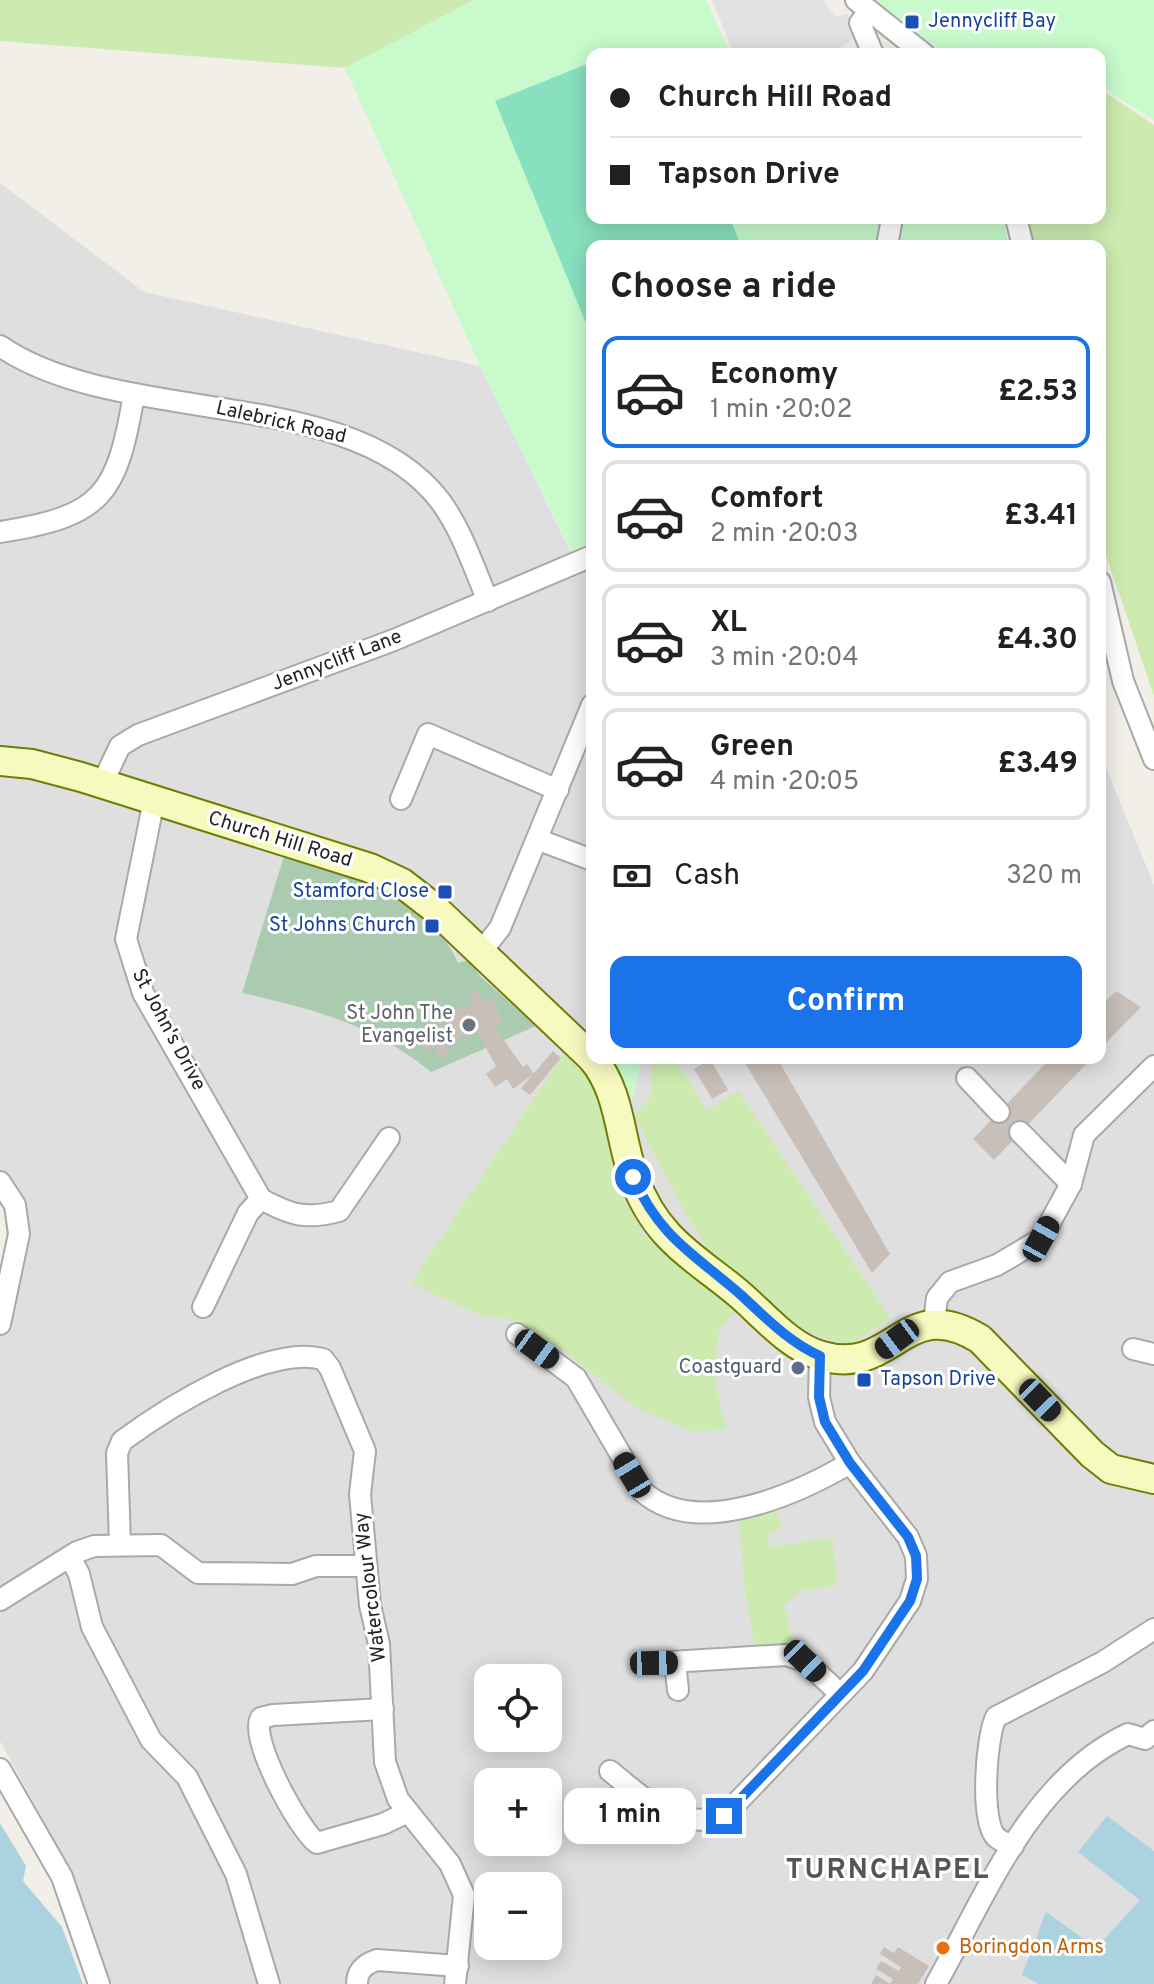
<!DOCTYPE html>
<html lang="en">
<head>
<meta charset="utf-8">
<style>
  body { margin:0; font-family:Overpass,sans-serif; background:#f2f2f2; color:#202124; height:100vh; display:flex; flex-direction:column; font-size:30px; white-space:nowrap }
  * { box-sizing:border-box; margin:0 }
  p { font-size:26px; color:#757577 }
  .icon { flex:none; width:44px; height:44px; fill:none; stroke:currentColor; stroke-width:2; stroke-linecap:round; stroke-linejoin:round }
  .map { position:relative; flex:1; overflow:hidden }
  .details { position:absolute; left:586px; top:240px; width:520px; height:824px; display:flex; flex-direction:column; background:#fff; border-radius:16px; box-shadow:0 4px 20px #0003 }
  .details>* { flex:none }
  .hud { position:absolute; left:586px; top:48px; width:520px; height:176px; border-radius:16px; box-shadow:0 4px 20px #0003; display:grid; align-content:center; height:176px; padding:0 24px; background:#fff }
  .fabs { position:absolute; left:474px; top:1664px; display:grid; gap:16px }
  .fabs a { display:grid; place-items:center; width:88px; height:88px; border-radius:16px; background:#fff; box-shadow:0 4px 20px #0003; font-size:40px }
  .end { position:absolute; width:36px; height:36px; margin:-18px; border:10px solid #1a73e8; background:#fff; box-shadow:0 0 0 4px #fff }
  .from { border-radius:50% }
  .bubble { position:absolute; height:56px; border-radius:16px; background:#fff; box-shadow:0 4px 20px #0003; font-size:26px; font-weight:700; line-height:56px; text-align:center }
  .car { position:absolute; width:24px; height:48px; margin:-24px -12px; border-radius:10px; box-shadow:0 0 6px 2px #0007; background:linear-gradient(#222 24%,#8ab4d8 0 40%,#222 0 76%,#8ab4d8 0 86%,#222 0) }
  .hud b { display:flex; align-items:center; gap:28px; height:76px; font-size:30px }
  .hud b+b { border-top:2px solid #e0e0e0 }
  .hud i { width:20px; height:20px; background:#202124 }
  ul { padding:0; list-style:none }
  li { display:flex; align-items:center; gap:24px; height:112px; margin:0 16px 12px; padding:0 8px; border:4px solid #e0e0e0; border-radius:16px }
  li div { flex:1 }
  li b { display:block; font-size:30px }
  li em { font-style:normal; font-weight:700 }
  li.active { border-color:#1a73e8 }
  li>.icon { width:72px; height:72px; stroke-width:1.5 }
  h2 { padding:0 24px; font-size:36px; line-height:96px }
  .pay { display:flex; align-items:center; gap:20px; height:88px; padding:0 24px; font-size:30px }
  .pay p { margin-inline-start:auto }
  .action { display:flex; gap:16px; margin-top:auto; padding:16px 24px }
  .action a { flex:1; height:92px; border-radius:16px; background:#1a73e8; color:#fff; font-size:32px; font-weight:700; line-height:92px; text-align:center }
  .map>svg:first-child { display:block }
</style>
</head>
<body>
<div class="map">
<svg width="1154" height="1984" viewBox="0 0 1154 1984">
  <rect width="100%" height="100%" fill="#f2efe9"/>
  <path fill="#e0dfdf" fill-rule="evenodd" d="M0,183L144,292L480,366L581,573L592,566V1058H1100V753L1154,885V1893L1073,1984H108L69,1868L0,1741V1324L19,1234L0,1182ZM488,1678H548V1738H488ZM488,1782H548V1842H488ZM488,1886H548V1946H488Z"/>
  <g fill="#cdebb0">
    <polygon points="0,0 474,0 345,68 0,41"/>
    <polygon points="1100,89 1154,125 1154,696 1100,537 1100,246 1026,246 1019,218 1100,218"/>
    <polygon points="565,1052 586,1073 599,1100 627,1205 643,1234 737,1309 719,1329 715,1381 726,1429 694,1432 636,1408 564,1351 506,1318 486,1318 411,1283"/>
    <polygon points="653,1058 675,1058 707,1111 738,1090 891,1319 847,1346 803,1330 711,1253 685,1213 634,1116 650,1098"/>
    <polygon points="775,1507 781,1529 767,1535 771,1547 832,1537 838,1585 800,1591 784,1606 795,1650 755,1647 744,1586 739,1514"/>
  </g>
  <path fill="#aacbaf" d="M284,856C347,876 430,897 458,963L469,960L480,976L536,1026L431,1072C373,1024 313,1009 242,993Z"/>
  <g fill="#c8facc">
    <polygon points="474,0 706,0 731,54 592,54 592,218 1003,218 1009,246 592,246 592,566 582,573 480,366 345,68"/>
    <polygon points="865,0 1154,0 1154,120 1100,86 1100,54 923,54"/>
    <polygon points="610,1058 642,1058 633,1100"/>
  </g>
  <polygon fill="#88e0be" points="592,62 592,218 730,218 741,246 592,246 592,338 495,101"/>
  <polygon fill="#e2e2e2" points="712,0 822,0 836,16 848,14 859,36 829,54 734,54"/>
  <g fill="#aad3df">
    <polygon points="1107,1816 1154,1851 1154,1984 1039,1984 1022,1975 1046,1912 1096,1948 1140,1900 1078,1852"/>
    <polygon points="0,1823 26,1866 23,1881 62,1927 83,1984 0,1984"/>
  </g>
  <g fill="#c7bfb8">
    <polygon points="478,991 481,1001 493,997 502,1023 494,1026 523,1067 527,1064 534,1074 513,1089 507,1079 495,1087 486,1074 496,1066 477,1032 445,1043 449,1056 440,1059 436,1047 424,1051 418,1034 444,1025 444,1014 473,1004 469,994"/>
    <polygon points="1116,991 1141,1007 1100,1049 1100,1007"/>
    <polygon points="553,1051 561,1058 530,1095 521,1088"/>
    <polygon points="742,1058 777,1058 890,1254 872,1273"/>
    <polygon points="1051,1058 1092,1058 994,1160 973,1139"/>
    <polygon points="710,1059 728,1090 712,1099 694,1069"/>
    <polygon points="884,1947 894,1953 898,1947 929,1966 918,1984 871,1984 876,1975 890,1984 893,1979 876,1969 881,1961 899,1971 901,1967 880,1954"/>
  </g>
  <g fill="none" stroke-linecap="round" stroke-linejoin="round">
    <defs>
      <g id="street">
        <polyline points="856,0 924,54"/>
        <polyline points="869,11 860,23 873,54"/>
        <polyline points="1016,218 1023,246"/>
        <polyline points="887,246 892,218"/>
        <path d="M0,346C119,428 352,383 441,502C462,531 474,568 488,601"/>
        <path d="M0,532C104,516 117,494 134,394"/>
        <polyline points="1100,582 1123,681 1154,759"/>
        <polyline points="102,784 120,746 138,735 394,640 592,556"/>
        <polyline points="401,799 428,734 558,790"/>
        <path d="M154,800L126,939L143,993L261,1199C291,1215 305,1220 339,1211L389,1138"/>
        <polyline points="539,840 592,860"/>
        <polyline points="481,952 500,928 592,705"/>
        <polyline points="967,1078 999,1112"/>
        <polyline points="1020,1132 1071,1184"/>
        <polyline points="0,1182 15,1205 19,1234 0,1324"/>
        <polyline points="203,1307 248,1213 261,1199"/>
        <polyline points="934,1322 937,1298 950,1282 997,1265 1041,1239 1071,1184 1084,1135 1154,1066"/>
        <path d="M517,1334L576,1378L642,1491C696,1540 797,1494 850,1463"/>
        <polyline points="1133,1349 1154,1354"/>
        <path d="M120,1544L117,1453L122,1441C167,1408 267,1344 323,1359L330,1368L365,1451L360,1494L370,1605L379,1644L385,1762L398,1799L450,1864L464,1895L455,1984"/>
        <polyline points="70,1557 79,1574 92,1627 151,1740 187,1777 236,1874 269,1984"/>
        <polyline points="0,1600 77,1552 94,1546 161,1545 198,1573 292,1574 316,1566 366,1566"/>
        <polyline points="675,1662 678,1690"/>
        <polyline points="654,1663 786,1655 805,1661 840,1694"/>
        <path d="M383,1709L273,1715L261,1718C248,1737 299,1830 317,1843L383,1824L408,1812"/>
        <polyline points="0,1769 62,1877 99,1984"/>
        <path d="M610,1771C646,1800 675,1831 724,1816L863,1671L910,1601L917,1579L916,1556L908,1537L850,1463L825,1422L819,1397L820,1356"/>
        <polyline points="617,1812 638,1794"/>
        <path d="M1013,1846C1008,1844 1000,1841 996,1837C980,1821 986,1737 996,1717L1103,1662L1154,1629"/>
        <path d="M357,1984C357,1970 365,1964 377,1960L458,1966"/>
        <path d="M936,1984C986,1895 1031,1779 1128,1734L1145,1739L1154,1731"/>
      </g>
      <g id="secondary">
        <polyline points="0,761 32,764 81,777 370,868 402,883 433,907 592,1058"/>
        <path d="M592,1058C621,1092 619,1138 634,1178C642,1200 653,1219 668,1235C689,1258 716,1274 739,1294C764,1315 789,1347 822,1356C895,1377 904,1292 980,1339L1092,1454L1111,1469L1154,1479"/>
      </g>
    </defs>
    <use href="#street" stroke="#a9a9a9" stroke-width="24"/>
    <use href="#secondary" stroke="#707d05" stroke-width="32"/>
    <use href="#street" stroke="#fff" stroke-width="20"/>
    <use href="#secondary" stroke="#f7fabf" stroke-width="28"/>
  </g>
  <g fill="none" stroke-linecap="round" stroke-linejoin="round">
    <path stroke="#1a73e8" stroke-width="10" d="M633,1177C661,1239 693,1253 741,1295C766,1318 789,1342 820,1356L819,1397L825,1422L850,1463L908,1537L916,1556L917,1579L910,1601L863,1671L724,1816"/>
  </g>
  <g fill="#1a4fb4" stroke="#fff" stroke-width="3">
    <rect x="904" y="14" width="16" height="16" rx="4"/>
    <rect x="437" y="884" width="16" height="16" rx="4"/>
    <rect x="424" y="918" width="16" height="16" rx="4"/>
    <rect x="856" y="1372" width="16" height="16" rx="4"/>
  </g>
  <circle fill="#6b7280" stroke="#fff" stroke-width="3" cx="469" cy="1025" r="8"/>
  <circle fill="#5c6f8a" stroke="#fff" stroke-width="3" cx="798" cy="1368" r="8"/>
  <circle fill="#e8710a" stroke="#fff" stroke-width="3" cx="943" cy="1948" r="8"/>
  <g text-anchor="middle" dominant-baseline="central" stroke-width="6" stroke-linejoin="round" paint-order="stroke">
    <g font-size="20" fill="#164399" stroke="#fff" text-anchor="start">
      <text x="928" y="22">Jennycliff Bay</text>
      <text x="429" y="892" text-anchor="end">Stamford Close</text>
      <text x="416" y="926" text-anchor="end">St Johns Church</text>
      <text x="880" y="1380">Tapson Drive</text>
    </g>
    <g font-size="20" fill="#222" stroke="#fff">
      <text transform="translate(281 423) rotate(13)">Lalebrick Road</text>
      <text transform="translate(337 661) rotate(-21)">Jennycliff Lane</text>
      <text transform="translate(280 840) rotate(17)">Church Hill Road</text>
      <text transform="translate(168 1030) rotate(62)">St John's Drive</text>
      <text transform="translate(371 1587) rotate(-97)">Watercolour Way</text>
    </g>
    <g font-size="20" fill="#5b616d" stroke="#fff" text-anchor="end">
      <text x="453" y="1014">St John The<tspan x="453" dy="23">Evangelist</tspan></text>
    </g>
    <g font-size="20" fill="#4e5e75" stroke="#fff" text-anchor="end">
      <text x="782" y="1368">Coastguard</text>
    </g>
    <g font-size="20" fill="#c56008" stroke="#fff" text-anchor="start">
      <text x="959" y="1948">Boringdon Arms</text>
    </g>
    <g font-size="28" font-weight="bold" letter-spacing="2" fill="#555" stroke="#fff">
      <text x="888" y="1871">TURNCHAPEL</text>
    </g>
  </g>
</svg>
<div class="fabs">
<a><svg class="icon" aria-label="locate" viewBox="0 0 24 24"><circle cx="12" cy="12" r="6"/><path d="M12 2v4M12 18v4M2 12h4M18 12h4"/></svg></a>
<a>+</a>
<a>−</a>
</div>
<i class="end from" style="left:633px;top:1177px"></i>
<i class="end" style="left:724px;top:1816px"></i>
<div class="bubble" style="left:564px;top:1788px;width:132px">1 min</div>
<i class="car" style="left:1041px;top:1239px;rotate:29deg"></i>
<i class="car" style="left:897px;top:1339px;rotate:233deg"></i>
<i class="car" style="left:537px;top:1349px;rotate:126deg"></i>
<i class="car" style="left:1040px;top:1400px;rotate:136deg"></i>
<i class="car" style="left:632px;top:1475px;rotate:329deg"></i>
<i class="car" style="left:805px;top:1661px;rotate:134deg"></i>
<i class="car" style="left:654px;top:1663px;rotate:89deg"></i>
<div class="hud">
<b><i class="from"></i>Church Hill Road</b>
<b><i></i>Tapson Drive</b>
</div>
<section class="details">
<h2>Choose a ride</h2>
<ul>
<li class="active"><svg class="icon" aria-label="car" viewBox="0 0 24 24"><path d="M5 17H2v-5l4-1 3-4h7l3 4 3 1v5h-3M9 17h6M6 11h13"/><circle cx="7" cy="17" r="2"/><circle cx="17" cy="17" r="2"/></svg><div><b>Economy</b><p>1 min · 20:02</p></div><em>£2.53</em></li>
<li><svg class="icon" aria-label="car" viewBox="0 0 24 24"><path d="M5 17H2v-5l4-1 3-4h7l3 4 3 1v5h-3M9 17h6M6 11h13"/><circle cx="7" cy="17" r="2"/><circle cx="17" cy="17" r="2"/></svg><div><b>Comfort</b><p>2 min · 20:03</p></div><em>£3.41</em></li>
<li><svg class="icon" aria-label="car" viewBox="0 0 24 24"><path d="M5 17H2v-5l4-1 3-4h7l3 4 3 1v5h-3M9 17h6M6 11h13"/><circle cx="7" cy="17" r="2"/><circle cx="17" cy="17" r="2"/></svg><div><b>XL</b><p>3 min · 20:04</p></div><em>£4.30</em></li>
<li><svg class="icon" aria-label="car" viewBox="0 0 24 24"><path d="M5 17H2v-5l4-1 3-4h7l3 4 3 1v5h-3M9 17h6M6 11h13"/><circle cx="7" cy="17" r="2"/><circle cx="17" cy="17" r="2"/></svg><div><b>Green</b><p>4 min · 20:05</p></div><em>£3.49</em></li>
</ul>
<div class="pay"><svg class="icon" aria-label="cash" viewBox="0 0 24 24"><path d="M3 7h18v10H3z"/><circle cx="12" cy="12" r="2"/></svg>Cash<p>320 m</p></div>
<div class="action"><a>Confirm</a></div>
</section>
</div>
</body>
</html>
